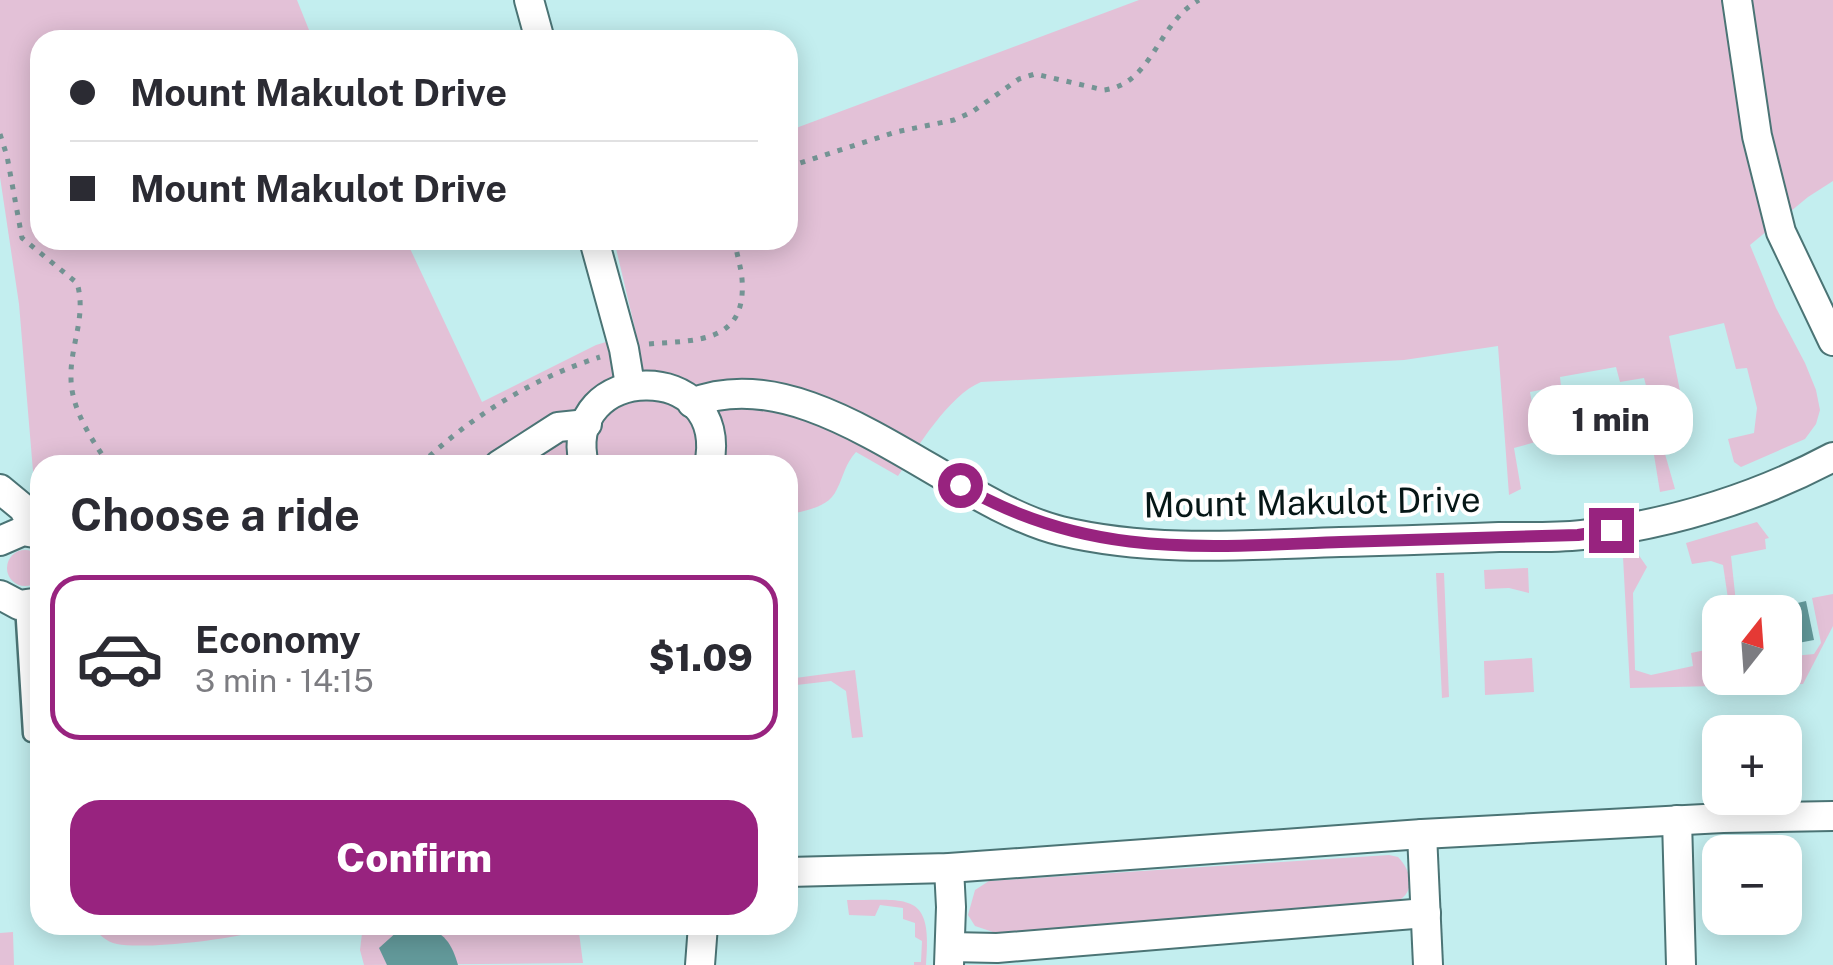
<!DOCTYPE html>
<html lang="en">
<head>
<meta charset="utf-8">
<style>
  body { margin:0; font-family:"Public Sans",sans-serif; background:#f7f7f7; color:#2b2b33; height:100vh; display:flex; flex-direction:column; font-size:38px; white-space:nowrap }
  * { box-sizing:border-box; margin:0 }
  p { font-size:32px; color:#7c7c81 }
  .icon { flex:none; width:55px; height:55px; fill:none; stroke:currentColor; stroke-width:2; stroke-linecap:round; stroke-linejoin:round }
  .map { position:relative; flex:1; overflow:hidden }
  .side { position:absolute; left:30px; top:455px; width:768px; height:480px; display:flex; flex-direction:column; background:#fff; border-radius:30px; box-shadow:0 5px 25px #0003 }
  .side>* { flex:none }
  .banner { position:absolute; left:30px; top:30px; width:768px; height:220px; border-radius:30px; box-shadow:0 5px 25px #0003; display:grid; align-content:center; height:220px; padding:0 40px; background:#fff }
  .needle { width:65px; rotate:17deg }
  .tools { position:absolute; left:1702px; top:595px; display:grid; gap:20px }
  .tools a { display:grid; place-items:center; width:100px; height:100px; border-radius:20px; background:#fff; box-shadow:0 5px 25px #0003; font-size:50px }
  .end { position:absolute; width:45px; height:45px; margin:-22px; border:12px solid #98237f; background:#fff; box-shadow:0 0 0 5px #fff }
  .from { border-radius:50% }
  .bubble { position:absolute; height:70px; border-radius:30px; background:#fff; box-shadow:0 5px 25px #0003; font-size:32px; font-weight:800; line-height:70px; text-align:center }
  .banner b { display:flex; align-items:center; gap:35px; height:95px; font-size:38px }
  .banner b+b { border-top:2px solid #e1e1e2 }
  .banner i { width:25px; height:25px; background:#2b2b33 }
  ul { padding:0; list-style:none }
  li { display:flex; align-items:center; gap:30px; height:165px; margin:0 20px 15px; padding:0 20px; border:5px solid transparent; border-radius:30px }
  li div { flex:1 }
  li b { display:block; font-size:38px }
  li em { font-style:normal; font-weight:800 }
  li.current { border-color:#98237f }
  li>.icon { width:90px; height:90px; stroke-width:1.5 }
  h2 { padding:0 40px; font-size:45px; line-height:120px }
  .cta { display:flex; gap:20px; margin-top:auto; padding:20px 40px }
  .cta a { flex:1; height:115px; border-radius:30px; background:#98237f; color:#fff; font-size:40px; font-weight:800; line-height:115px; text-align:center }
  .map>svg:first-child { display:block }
</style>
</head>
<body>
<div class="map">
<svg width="1833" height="965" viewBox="0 0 1833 965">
  <rect width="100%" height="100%" fill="#c3eeef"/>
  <g fill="#e3c1d7">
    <path d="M0,0H297L313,40H40V240H406L482,402L596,345L636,333L614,240H788V131L1139,0H1833V181L1808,197L1750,245L1776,308L1805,363L1816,390L1820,410L1816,424L1805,439L1741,467L1734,462L1728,439L1754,433L1757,408L1747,368L1736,369L1724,323L1669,336L1682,401L1666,405L1664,410L1653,412L1644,378L1620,382L1616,367L1560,377L1561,386L1530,392L1539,441L1514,448L1521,489L1509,495L1498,346L1404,360L981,382C949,395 917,448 898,476L856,452C845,464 844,475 837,489C829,508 806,510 788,515V465H40V487L34,483L19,304L0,177Z"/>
    <polygon points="1658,447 1663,447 1675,489 1660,492 1654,455"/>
    <polygon points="1757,522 1769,538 1765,539 1766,549 1731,556 1737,612 1730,612 1723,565 1711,561 1692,564 1686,543"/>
    <circle cx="25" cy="568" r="18"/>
    <polygon points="1638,554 1647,567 1633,593 1635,670 1651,675 1693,666 1691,653 1720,647 1720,678 1785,678 1785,618 1794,656 1814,654 1821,643 1812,598 1833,594 1833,626 1803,684 1630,688 1623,557"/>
    <polygon points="1528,568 1529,593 1509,588 1485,589 1484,570"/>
    <polygon points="1436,573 1444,573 1449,697 1442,698"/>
    <polygon points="1532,658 1534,692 1485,695 1484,661"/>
    <polygon points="855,670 863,737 852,738 846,691 831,681 788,686 788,679"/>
    <path d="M1389,855L1398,857C1411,870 1416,891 1398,901L996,933L975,926L968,915L975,890L989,881Z"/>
    <path d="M847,900C909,900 933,891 926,965H914V962H921L922,941L915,937V923L903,919V908L880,905L875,916L849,915Z"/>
    <path d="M276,925C250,938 146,950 117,944C106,942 99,934 91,926Z"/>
    <polygon points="363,925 578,925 583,963 364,965 360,950"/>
    <polygon points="13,932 14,965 0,965 0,933"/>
  </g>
  <g fill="#639a9b">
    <polygon points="1806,601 1814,640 1798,643 1789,605"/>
    <path d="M422,927C444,931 452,944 458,965H387L379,948L399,930Z"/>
  </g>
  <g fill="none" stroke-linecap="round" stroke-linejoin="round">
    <defs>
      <polyline id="lane" points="23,605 31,734"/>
      <g id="street">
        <polyline points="529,0 540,40"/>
        <polyline points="1737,0 1757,136 1781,232 1833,341"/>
        <polyline points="594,240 624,349 630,385"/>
        <path d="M692,403C811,355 950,504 1061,531C1153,553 1247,545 1340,542C1393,541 1446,539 1499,537C1526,537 1554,538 1582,535C1670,524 1754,499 1833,457"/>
        <polyline points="499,465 558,427 587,424"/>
        <path d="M584,465C559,361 732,357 709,465"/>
        <polyline points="0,489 23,508 37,533"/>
        <polyline points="0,541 23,531 40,534"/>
        <polyline points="0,595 19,605 40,602"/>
        <polyline points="1677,820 1681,965"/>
        <polyline points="1422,834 1428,965"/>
        <polyline points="949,868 951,907 949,965"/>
        <polyline points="788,872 949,868 1422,834 1723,818 1833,816"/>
        <polyline points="950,947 997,948 1426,913"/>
        <polyline points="700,965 703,925"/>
      </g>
    </defs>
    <use href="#lane" stroke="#4b7475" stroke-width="19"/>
    <use href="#street" stroke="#4b7475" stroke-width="32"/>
    <g stroke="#749494" stroke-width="5" stroke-dasharray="5 8" stroke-linecap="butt">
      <path d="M0,134L7,156L22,238L77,283C87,316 70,345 71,378C71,409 92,440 109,465"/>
      <path d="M788,167L896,132L954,120L972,112L1019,79L1035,74L1104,90C1153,84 1157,23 1199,0"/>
      <path d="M649,344C696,340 747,344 742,279C741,266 736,253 735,240"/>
      <path d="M420,465C470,417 533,378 600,357"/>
    </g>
    <use href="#lane" stroke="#fff" stroke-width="14"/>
    <use href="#street" stroke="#fff" stroke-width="28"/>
  </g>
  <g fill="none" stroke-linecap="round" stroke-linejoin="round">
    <path stroke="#98237f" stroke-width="12" d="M960,485C1087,559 1201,547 1341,542C1420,540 1499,538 1578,535L1611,530"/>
  </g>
  <g text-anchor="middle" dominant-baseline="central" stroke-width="8" stroke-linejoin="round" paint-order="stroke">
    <g font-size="35" fill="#061717" stroke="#fff">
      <text transform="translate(1312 502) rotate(-1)">Mount Makulot Drive</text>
    </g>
  </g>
</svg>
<div class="tools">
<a><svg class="needle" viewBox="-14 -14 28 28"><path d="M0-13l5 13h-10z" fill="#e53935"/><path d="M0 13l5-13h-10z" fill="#7c7c81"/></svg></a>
<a>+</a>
<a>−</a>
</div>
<i class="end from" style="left:960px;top:485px"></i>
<i class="end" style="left:1611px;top:530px"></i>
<div class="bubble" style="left:1528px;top:385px;width:165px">1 min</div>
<div class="banner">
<b><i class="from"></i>Mount Makulot Drive</b>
<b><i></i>Mount Makulot Drive</b>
</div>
<section class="side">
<h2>Choose a ride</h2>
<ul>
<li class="current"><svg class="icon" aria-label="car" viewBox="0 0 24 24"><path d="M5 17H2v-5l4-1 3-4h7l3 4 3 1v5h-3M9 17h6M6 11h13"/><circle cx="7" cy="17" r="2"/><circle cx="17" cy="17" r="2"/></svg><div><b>Economy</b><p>3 min · 14:15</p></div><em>$1.09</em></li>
</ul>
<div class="cta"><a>Confirm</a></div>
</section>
</div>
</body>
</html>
